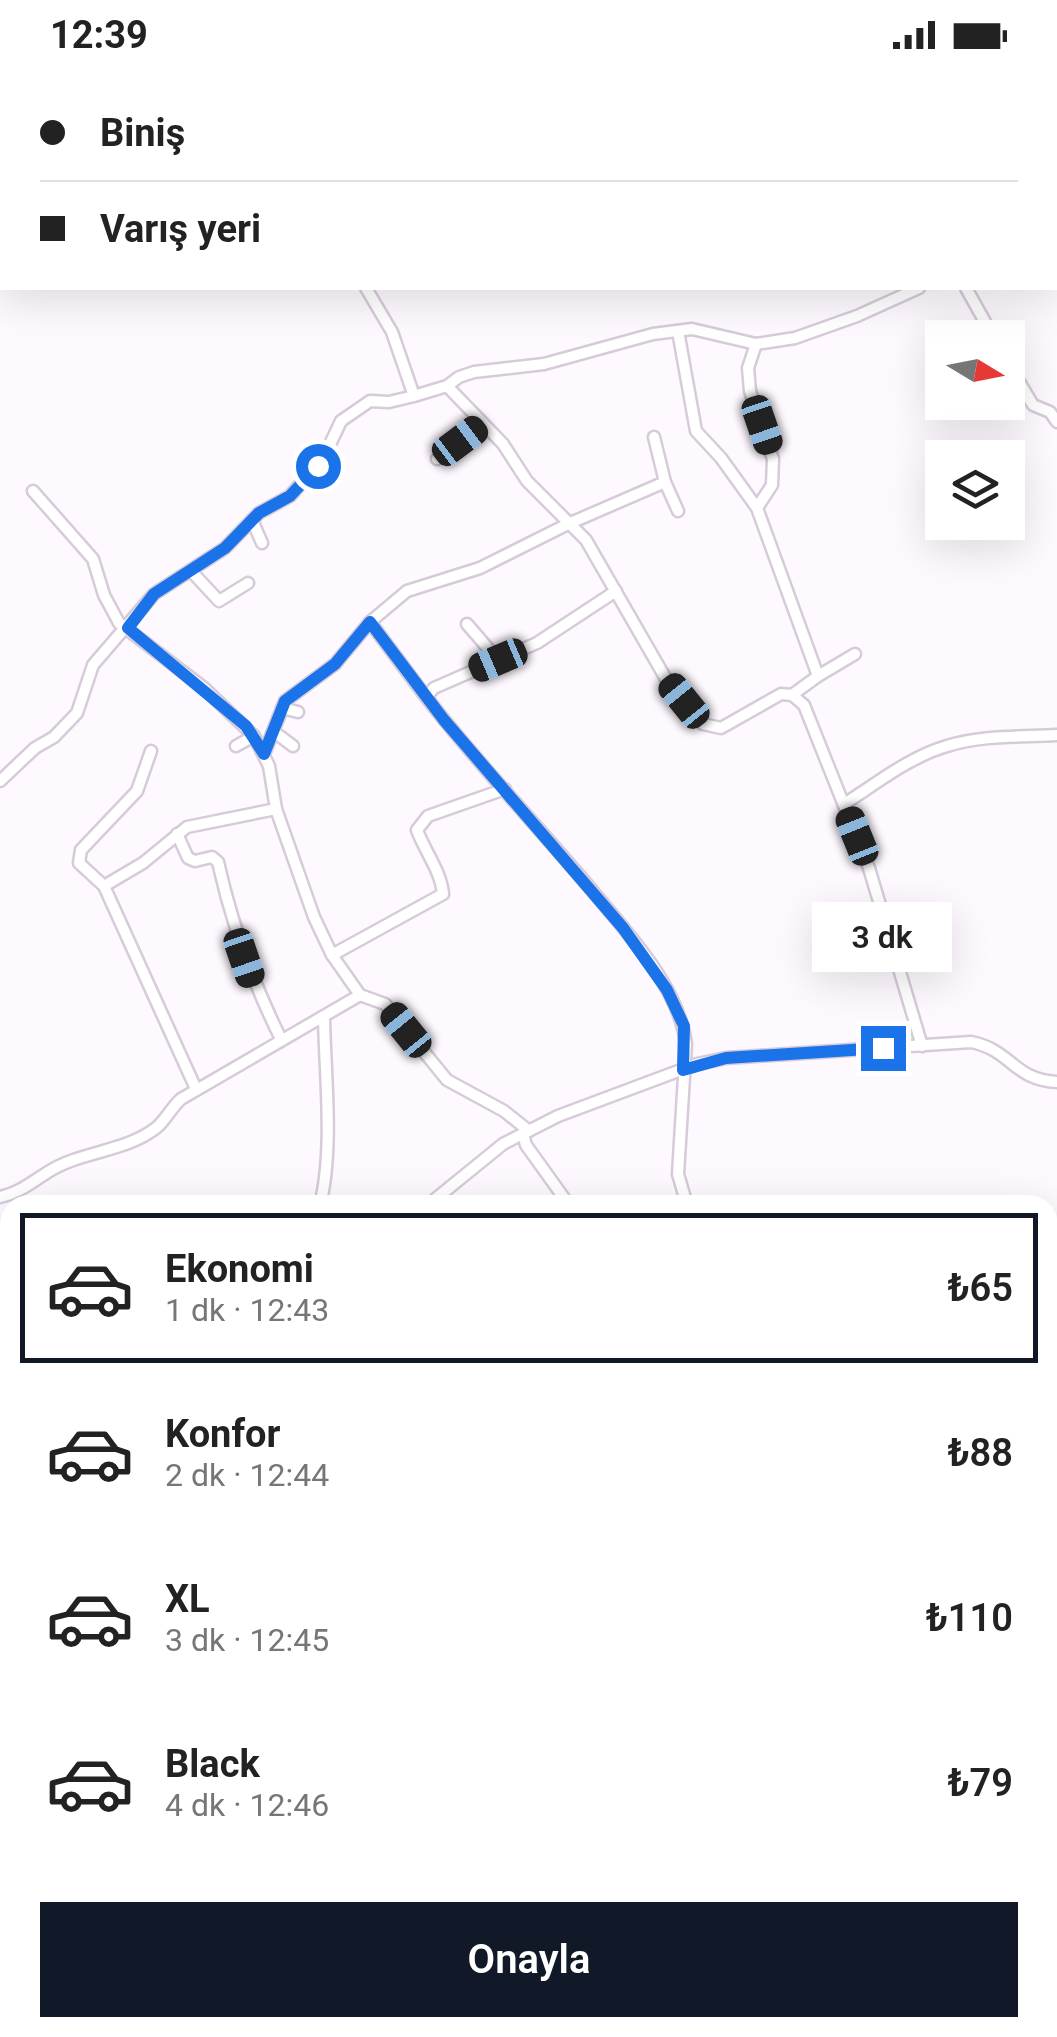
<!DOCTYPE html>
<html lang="tr">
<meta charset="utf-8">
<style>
body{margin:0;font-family:Roboto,sans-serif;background:#f2f2f2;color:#222;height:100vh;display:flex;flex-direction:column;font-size:38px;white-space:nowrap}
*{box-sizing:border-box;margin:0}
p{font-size:32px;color:#767676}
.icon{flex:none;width:55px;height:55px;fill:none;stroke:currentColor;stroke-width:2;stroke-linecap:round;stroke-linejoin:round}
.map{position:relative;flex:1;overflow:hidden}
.panel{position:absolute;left:0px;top:1125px;width:1058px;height:842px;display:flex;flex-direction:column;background:#fff;border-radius:30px 30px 0 0;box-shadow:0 10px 40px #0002}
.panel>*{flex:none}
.banner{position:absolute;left:0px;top:0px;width:1058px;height:220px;box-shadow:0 10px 40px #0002;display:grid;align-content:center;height:220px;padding:0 40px;background:#fff}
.needle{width:65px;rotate:100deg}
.buttons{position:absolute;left:925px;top:250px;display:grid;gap:20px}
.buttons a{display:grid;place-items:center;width:100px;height:100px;border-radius:0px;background:#fff;box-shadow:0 10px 40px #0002;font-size:50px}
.end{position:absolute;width:45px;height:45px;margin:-22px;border:12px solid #1a73e8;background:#fff;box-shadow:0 0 0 5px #fff}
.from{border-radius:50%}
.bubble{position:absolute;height:70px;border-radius:0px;background:#fff;box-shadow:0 10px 40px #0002;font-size:32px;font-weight:600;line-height:70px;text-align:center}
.car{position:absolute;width:30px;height:60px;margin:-30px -15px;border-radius:12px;box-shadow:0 0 8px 2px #0007;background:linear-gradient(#222 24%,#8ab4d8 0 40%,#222 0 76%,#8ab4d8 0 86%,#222 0)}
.banner b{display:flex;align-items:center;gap:35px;height:95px;font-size:38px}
.banner b+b{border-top:2px solid #e0e0e0}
.banner i{width:25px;height:25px;background:#222}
ul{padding:18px 0 0;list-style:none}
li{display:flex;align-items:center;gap:30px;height:150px;margin:0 20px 15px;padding:0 20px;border:5px solid transparent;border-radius:0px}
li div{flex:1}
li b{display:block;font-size:38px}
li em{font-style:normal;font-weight:600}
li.on{border-color:#111827}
li>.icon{width:90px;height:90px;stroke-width:1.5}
.button{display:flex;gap:20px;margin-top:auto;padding:20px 40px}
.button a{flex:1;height:115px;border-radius:0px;background:#111827;color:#fff;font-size:40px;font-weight:600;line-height:115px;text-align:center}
.status{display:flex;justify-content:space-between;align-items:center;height:70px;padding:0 50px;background:#fff;direction:ltr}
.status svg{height:28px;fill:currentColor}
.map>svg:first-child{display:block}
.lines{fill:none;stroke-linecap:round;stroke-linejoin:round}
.stream{stroke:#8ec6fd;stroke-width:2.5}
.minor-casing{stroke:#d7cbda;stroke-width:15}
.minor{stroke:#fff;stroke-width:10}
.route{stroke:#1a73e8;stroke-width:12}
</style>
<div class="status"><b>12:39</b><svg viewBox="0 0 49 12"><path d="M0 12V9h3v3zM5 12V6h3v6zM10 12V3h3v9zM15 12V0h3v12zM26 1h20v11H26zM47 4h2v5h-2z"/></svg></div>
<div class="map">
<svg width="1057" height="1967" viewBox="0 0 1057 1967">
<rect width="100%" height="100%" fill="#fef9ff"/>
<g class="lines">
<g class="stream">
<polyline points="210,0 213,2"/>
<polyline points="624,2 628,0"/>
</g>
<g class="minor-casing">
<g id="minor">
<polyline points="372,0 372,2"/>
<polyline points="1055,196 1057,197"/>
<polyline points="366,218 392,262 414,326"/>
<polyline points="966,218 994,268"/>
<polyline points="678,261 696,361 721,388 757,438 818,606 792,625"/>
<polyline points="756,274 748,298 750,321 773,389 772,415 757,438"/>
<polyline points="1008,293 1033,335 1050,342 1057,352"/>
<polyline points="447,316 503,374 527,411 586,470 666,609 703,654 721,658 781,624 792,625 804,635 869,798 922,976"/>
<polyline points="654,367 665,412 678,441"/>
<polyline points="437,389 483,354"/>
<polyline points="33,421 93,489 104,525 119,553 204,618 254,666 269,696 276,739 314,847 332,885 360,925 385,934 447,1010 504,1041 529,1061"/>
<polyline points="252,450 262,473"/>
<polyline points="192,502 219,531 248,513"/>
<path d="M616 521 537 573 434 618 426 627C478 694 537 755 591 819 627 863 679 916 686 974L678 1104 687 1135"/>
<polyline points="370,552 426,627"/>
<polyline points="467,554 498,590"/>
<polyline points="818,606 855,584"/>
<polyline points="282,638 298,642"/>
<polyline points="273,661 293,676"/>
<polyline points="236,676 254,666"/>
<polyline points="151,681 137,721 81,780 79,793 104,816 196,1019"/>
<polyline points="264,684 285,631 335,594 370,552 407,521 480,498 568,454 665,412"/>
<polyline points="0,711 35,678 54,667 77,643 93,595 154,524 225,478 259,443 290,426 324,387 341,351 370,331 389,332 414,326 447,316 459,307 474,302 544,294 653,264 692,259 756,274 795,268 857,246 919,218"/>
<path d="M844 734C876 714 909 687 947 676 981 665 1021 667 1057 665"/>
<path d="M177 764 188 788 195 791 212 787 218 792C232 855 252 911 281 969"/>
<polyline points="104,816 143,793 187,757 276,739"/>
<path d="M332 885 443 824C441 801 425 782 417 760L428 746 505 719"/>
<polyline points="523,1064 526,1075 569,1135"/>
<path d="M0 1127C19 1123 32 1112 48 1102 81 1081 125 1082 156 1058 165 1051 171 1038 181 1029L360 925"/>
<path d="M320 1135C334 1079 325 1006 324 948"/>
<path d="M428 1135 503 1074 558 1046 697 994 726 988 971 972C1012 980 1013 1010 1057 1012"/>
<polyline points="0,1302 10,1301"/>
<polyline points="1048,1366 1057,1362"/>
<polyline points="0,1478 10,1469"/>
<polyline points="1048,1901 1057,1915"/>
<polyline points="691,1958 701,1967"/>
<polyline points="778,1958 785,1967"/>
<polyline points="869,1967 889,1958"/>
<polyline points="948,1967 951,1958"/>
</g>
</g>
<use href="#minor" class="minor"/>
</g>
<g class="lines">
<polyline class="route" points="318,396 290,426 259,443 225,478 154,524 128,558 246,656 264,684 285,631 335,594 370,552 444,650 623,858 667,920 684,956 683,1000 726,988 883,978"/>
</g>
</svg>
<div class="buttons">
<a><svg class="needle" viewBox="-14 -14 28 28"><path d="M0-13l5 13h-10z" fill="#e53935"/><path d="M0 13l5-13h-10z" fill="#767676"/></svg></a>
<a><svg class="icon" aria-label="layers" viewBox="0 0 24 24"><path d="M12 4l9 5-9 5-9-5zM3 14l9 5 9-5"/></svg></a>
</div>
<i class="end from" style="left:318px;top:396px"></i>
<i class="end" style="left:883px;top:978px"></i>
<div class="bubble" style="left:812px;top:832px;width:140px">3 dk</div>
<i class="car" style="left:762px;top:355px;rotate:161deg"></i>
<i class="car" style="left:460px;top:371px;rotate:53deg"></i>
<i class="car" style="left:498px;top:590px;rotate:247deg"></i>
<i class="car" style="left:684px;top:631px;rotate:321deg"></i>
<i class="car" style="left:857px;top:766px;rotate:338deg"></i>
<i class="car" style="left:244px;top:888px;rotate:161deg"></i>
<i class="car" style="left:406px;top:960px;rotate:321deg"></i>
<div class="banner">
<b><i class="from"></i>Biniş</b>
<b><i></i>Varış yeri</b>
</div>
<section class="panel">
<ul>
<li class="on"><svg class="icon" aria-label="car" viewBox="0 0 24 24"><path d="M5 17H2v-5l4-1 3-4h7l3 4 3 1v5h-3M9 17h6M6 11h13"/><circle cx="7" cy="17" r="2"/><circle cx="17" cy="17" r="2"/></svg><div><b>Ekonomi</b><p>1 dk · 12:43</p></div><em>₺65</em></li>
<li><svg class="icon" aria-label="car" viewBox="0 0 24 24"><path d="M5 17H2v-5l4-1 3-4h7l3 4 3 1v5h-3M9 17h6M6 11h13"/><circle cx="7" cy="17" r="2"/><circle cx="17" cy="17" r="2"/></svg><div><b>Konfor</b><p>2 dk · 12:44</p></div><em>₺88</em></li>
<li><svg class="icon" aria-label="car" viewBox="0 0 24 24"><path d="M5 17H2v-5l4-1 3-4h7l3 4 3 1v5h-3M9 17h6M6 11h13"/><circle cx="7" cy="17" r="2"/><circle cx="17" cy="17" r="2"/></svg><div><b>XL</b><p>3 dk · 12:45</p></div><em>₺110</em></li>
<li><svg class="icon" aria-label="car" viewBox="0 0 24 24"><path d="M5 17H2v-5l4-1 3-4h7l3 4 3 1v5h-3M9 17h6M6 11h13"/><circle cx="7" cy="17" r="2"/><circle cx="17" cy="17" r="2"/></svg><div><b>Black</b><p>4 dk · 12:46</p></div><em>₺79</em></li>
</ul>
<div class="button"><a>Onayla</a></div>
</section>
</div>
